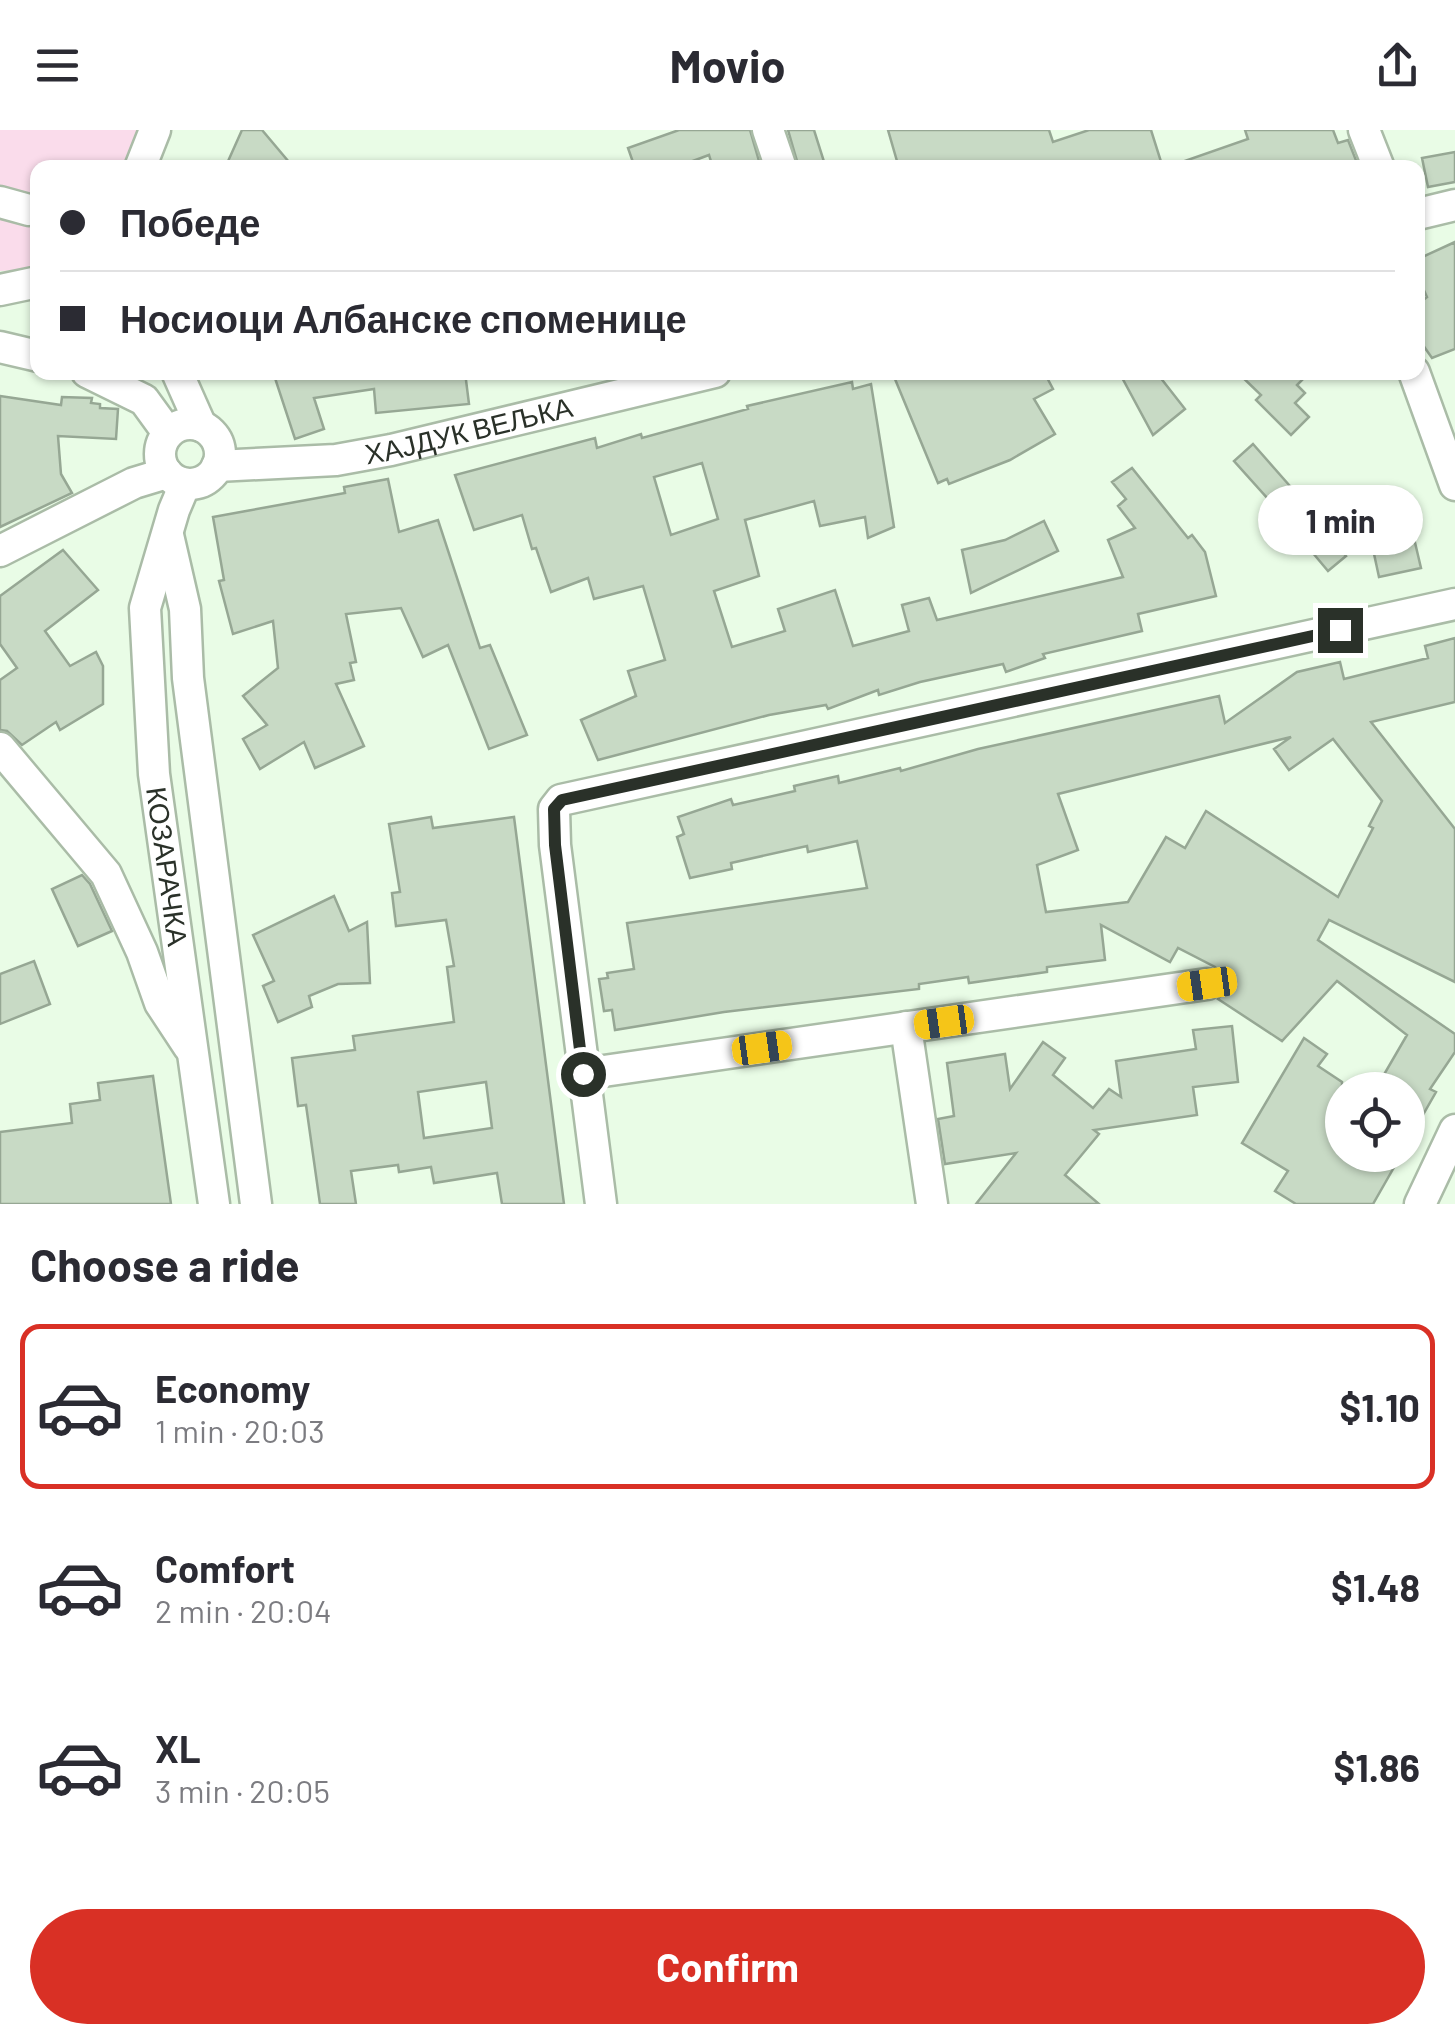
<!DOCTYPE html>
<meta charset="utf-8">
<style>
body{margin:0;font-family:Barlow,sans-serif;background:#f7f7f7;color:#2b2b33;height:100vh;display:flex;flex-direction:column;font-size:38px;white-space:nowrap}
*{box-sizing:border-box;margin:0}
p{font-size:32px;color:#7c7c81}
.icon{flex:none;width:55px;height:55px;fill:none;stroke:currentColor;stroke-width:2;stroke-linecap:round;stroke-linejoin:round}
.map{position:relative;height:1074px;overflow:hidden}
.details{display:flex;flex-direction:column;background:#fff;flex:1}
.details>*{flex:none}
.banner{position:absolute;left:30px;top:30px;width:1395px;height:220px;border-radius:20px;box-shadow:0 2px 8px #0004;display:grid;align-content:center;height:220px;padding:0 30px;background:#fff}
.controls{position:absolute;left:1325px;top:942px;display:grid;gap:20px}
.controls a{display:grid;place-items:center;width:100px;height:100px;border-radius:50%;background:#fff;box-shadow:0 2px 8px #0004;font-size:50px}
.end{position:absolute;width:45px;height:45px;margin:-22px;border:12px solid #2a3129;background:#fff;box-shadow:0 0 0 5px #fff}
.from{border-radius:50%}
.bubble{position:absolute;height:70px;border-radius:35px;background:#fff;box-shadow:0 2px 8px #0004;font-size:32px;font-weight:700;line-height:70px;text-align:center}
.car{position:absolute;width:30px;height:60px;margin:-30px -15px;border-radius:12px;box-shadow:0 0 8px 2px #0007;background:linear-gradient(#f5c518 24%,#345 0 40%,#f5c518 0 76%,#345 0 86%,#f5c518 0)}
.banner b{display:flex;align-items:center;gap:35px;height:95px;font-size:38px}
.banner b+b{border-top:2px solid #e1e1e2}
.banner i{width:25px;height:25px;background:#2b2b33}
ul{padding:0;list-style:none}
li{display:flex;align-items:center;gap:30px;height:165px;margin:0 20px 15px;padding:0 10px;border:5px solid transparent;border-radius:20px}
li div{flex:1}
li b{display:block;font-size:38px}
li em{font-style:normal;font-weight:700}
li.current{border-color:#d93025}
li>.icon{width:90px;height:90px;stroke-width:1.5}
h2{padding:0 30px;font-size:45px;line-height:120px}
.button{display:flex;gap:20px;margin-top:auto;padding:20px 30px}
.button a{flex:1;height:115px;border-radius:60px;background:#d93025;color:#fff;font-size:40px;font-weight:700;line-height:115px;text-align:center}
header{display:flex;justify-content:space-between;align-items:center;height:130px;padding:0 30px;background:#fff;font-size:45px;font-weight:700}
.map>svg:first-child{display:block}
.green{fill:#fadceb}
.building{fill:#c8dac5;stroke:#96a794;stroke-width:2.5;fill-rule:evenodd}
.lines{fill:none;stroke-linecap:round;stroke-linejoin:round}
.minor-casing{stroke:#aabca7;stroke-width:35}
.minor{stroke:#fff;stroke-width:30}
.route{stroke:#2a3129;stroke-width:12}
.labels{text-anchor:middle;stroke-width:10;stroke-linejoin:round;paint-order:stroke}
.street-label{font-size:28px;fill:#2a3129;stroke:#fff}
</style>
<header><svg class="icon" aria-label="menu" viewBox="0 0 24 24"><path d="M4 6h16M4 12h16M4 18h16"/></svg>Movio<svg class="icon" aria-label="share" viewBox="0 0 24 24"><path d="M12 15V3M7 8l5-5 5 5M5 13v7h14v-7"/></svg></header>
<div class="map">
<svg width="1455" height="1074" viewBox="0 0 1455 1074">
<rect width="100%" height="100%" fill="#e9fce6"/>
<polygon class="green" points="0,0 142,0 131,37 38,38 37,139 0,141"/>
<g class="building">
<polygon points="242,0 262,0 294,38 225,38"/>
<polygon points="679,0 750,0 761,38 713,38 709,25 674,38 635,38 628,18"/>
<polygon points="788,0 814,0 826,38 799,38"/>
<polygon points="888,0 1049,0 1053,12 1089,0 1151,0 1163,38 899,38"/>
<polygon points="1245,0 1333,0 1338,13 1348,10 1359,38 1177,38 1176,34 1248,9"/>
<polygon points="1455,22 1455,52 1428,57 1422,28"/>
<polygon points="1455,112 1455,219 1432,228 1418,208 1418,174 1427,167 1418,147 1418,129"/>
<polygon points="273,242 465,242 469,274 376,283 374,259 314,268 324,299 295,309"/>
<polygon points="902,242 1044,242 1053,259 1034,269 1055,304 1010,330 949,354 947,349 938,353 895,249 903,247"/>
<polygon points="1119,242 1156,242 1185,279 1153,305"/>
<polygon points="1237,242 1310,242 1297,255 1305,263 1295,273 1309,287 1291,305 1256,270 1261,265"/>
<path d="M852 252 853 259 871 254 894 397 868 408 865 387 820 396 814 371 745 390 759 446 714 461 732 517 785 501 778 479 835 460 853 516 909 501 902 475 929 468 937 490 1123 447 1108 410 1135 398 1118 376 1126 369 1112 352 1132 338 1188 408 1192 405 1205 422 1216 466 1138 484 1142 501 1043 524 1045 528 1006 542 1003 534 920 552 879 565 878 560 828 579 826 575 769 585 598 630 581 590 636 566 628 541 665 530 643 456 594 469 588 448 551 462 536 418 532 419 522 385 474 400 455 345 595 308 597 318 641 304 642 308 748 279 747 276ZM702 333 718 389 671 405 654 347Z"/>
<polygon points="0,266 61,275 62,267 92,268 91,273 100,274 100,278 118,279 116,309 58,306 61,344 72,363 0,397"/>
<polygon points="1253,314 1297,364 1278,380 1234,331"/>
<polygon points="388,349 399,402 438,390 480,518 490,515 527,605 489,619 448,515 423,527 401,478 346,484 356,532 350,533 354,550 336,554 364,616 315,638 304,612 260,639 243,609 267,595 243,566 278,538 273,491 233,504 219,451 224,450 213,387 345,363 344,357"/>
<polygon points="1303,376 1346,426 1328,441 1286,391"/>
<polygon points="1409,387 1421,438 1379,447 1368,396"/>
<polygon points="1044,391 1058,421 971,463 962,420 1005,410"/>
<polygon points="63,420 98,460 45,501 70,536 96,522 103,536 103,574 60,600 56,592 22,615 7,601 0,600 0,550 17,538 0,514 0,466"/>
<path d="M1455 508V572L1371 592 1455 699V852L1329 790 1318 810 1455 904V922L1430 959 1436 962 1408 1011V960H1375L1407 905 1337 851 1282 911 1218 869 1224 862 1226 852 1215 837 1178 818 1170 832 1101 795 1105 830 1047 837V842L969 853 968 847 919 854V859L724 882 615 900 612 880 604 881 599 849 608 848 607 843 634 839 627 793 867 758 857 711 808 722 807 716 731 733 732 739 690 748 677 707 684 704 678 687 731 669 733 675 795 661 794 656 838 646 839 653 900 638 901 641 978 619 1219 566 1225 593 1297 542 1340 532 1344 549 1428 528 1425 516ZM1291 607 1274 619 1289 640 1333 609 1382 671 1369 696 1373 698 1338 767 1206 681 1185 718 1166 707 1128 772 1046 782 1037 735 1078 720 1058 664Z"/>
<path d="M431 687 433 698 514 687 564 1074H502L497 1043 434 1053 431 1037 399 1042 398 1035 351 1041 356 1074H320L306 975 298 976 292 928 355 920 353 906 454 892 447 837 454 836 446 790 396 796 392 763 400 762 389 694ZM486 952 492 998 424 1008 418 962Z"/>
<polygon points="82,745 90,754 112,801 78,816 52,759"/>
<polygon points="334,766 349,801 367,792 370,853 338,854 309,866 312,877 278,892 263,856 274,851 253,805"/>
<polygon points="34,831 50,874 0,894 0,844"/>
<polygon points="1232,896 1238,952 1193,957 1197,985 1094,1000 1099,1004 1065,1045 1099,1074 976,1074 1016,1023 945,1034 938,989 954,986 947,933 1005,924 1010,959 1043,912 1065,928 1053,945 1093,978 1109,959 1121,967 1116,931 1196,919 1193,900"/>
<polygon points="1304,908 1327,924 1318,936 1342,952 1342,1025 1401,1025 1373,1074 1296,1074 1275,1061 1288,1041 1242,1013"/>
<polygon points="153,946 171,1074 0,1074 0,1002 72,993 70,974 100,970 98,953"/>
</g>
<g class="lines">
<g class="minor-casing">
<g id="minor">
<polyline points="768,0 781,38"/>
<polyline points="1364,0 1379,38"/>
<polyline points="140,38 155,0"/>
<polyline points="0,72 29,80"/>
<polyline points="1418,84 1455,75"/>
<polyline points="0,160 38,152"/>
<polyline points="0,217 38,226"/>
<polyline points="87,242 144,270 168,303"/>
<polyline points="177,242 201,296"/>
<polyline points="1414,242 1455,355"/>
<circle cx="190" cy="324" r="30"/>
<path id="s1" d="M217 336 336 330 391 320 715 242"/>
<path id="s2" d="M185 354 174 380 145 478 154 644 214 1074"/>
<polyline points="168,405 185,479 188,548 256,1074"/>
<polyline points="0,421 134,353 167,343"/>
<polyline points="0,618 106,744 142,822 160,873 189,917"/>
<polyline points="906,897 932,1074"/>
<polyline points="583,944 1207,854"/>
<polyline points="601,1074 555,715 554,679 561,670 1455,474"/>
<polyline points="1420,1074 1455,1000"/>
</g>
</g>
<use href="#minor" class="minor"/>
</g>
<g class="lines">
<polyline class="route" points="583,944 555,715 554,679 562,670 1340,500"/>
</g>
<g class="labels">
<g class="street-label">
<text dy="10" stroke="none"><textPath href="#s1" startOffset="255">ХАЈДУК ВЕЉКА</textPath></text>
<text dy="10" stroke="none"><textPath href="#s2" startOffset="390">КОЗАРАЧКА</textPath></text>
</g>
</g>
</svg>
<div class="controls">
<a><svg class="icon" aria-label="locate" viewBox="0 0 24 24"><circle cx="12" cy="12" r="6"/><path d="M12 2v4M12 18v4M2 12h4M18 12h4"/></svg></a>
</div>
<i class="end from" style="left:583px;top:944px"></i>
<i class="end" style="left:1340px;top:500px"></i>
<div class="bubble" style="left:1258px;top:355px;width:165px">1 min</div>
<i class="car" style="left:1207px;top:854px;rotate:262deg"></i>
<i class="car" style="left:944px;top:892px;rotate:262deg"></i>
<i class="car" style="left:762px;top:918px;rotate:82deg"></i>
<div class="banner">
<b><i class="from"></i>Победе</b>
<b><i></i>Носиоци Албанске споменице</b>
</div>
</div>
<section class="details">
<h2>Choose a ride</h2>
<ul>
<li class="current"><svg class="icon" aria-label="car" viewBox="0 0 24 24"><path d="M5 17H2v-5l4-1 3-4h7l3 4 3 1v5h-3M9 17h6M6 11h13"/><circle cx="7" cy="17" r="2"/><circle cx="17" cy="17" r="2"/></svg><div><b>Economy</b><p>1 min · 20:03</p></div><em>$1.10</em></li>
<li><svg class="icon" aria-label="car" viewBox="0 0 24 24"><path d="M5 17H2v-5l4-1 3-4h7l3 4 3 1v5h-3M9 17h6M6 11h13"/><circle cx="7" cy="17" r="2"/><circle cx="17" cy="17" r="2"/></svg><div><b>Comfort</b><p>2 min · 20:04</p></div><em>$1.48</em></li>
<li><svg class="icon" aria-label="car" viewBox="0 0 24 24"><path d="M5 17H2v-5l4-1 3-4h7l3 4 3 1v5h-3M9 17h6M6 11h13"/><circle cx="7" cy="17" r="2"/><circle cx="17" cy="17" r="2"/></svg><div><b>XL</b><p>3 min · 20:05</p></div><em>$1.86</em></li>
</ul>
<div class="button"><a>Confirm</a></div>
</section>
